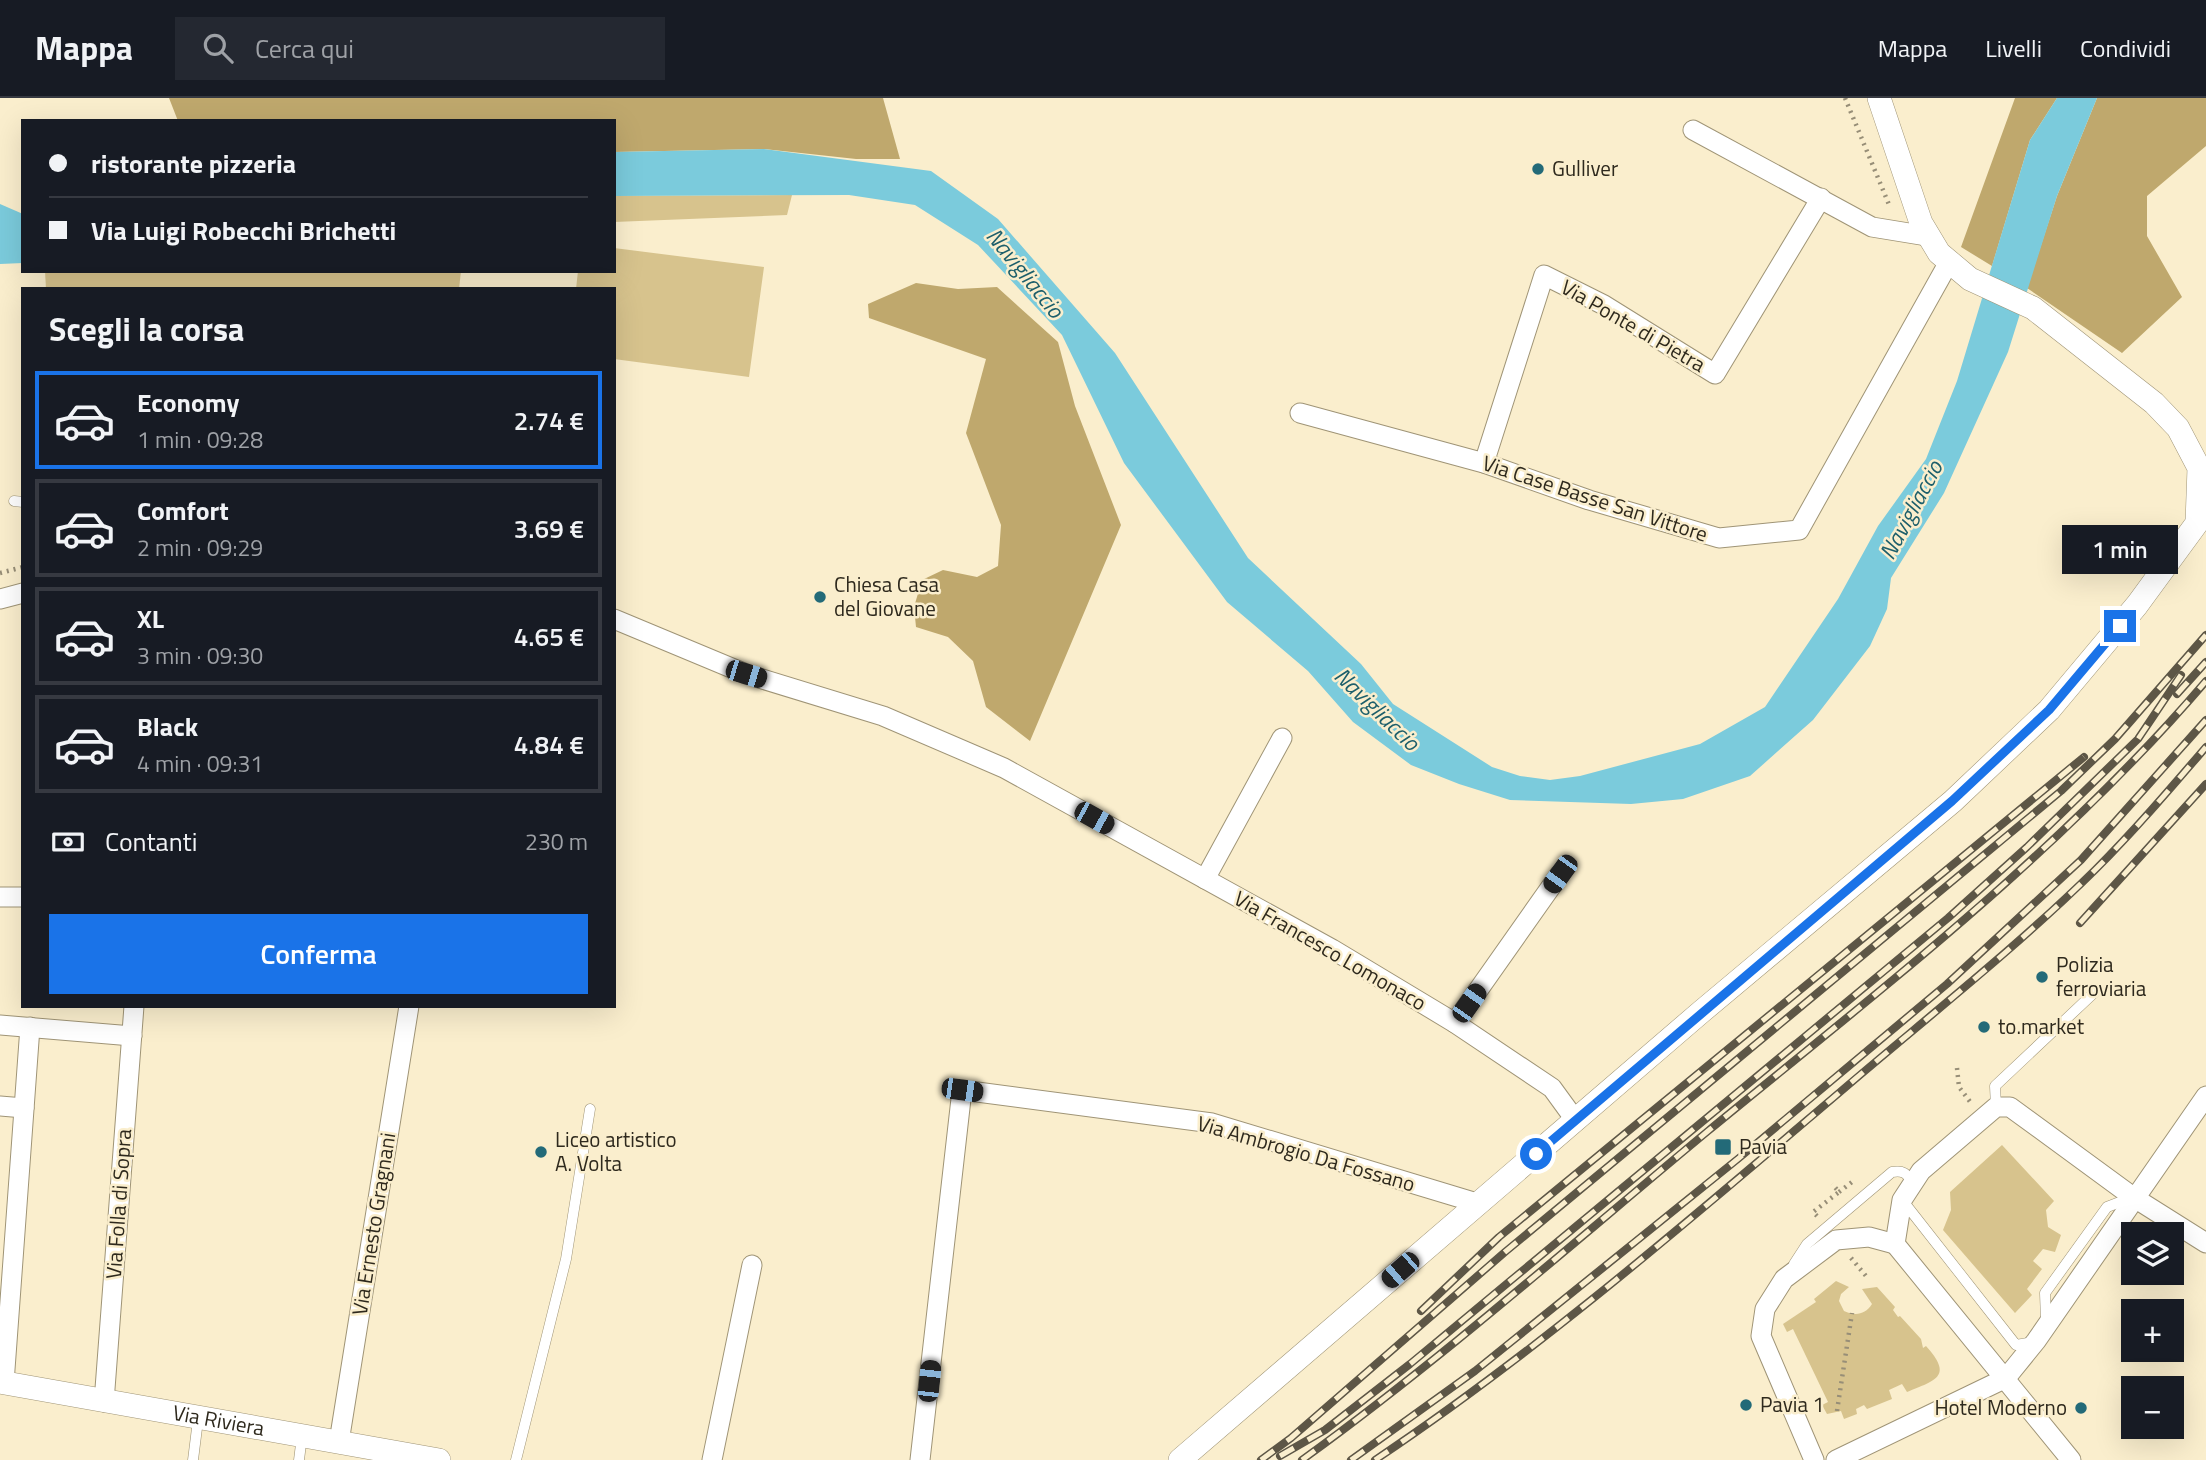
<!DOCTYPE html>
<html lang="it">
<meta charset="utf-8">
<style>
body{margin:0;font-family:"Titillium Web",sans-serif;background:#242831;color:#f1f3f6;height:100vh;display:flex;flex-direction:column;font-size:26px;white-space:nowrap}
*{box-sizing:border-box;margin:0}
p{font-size:23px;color:#9ea1a6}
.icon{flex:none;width:38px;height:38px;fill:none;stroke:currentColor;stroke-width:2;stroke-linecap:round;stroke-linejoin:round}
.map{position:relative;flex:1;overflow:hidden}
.details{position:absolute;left:21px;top:189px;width:595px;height:721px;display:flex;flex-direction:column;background:#171b24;border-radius:0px;box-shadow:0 7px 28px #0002}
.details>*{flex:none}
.banner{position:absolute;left:21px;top:21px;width:595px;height:154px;border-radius:0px;box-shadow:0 7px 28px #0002;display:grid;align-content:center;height:154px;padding:0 28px;background:#171b24}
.controls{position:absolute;left:2121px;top:1124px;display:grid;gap:14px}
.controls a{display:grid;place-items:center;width:63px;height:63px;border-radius:0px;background:#171b24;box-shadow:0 7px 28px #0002;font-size:35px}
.end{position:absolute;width:32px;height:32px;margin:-16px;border:9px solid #1a73e8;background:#fff;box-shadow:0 0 0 4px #fff}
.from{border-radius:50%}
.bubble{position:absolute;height:49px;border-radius:0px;background:#171b24;box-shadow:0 7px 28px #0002;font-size:23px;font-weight:600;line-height:49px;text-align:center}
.car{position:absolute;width:21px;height:42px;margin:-21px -10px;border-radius:9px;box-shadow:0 0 5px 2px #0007;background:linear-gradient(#222 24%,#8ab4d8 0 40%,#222 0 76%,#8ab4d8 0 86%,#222 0)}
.banner b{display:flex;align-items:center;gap:24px;height:66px;font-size:26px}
.banner b+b{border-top:2px solid #363941}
.banner i{width:18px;height:18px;background:#f1f3f6}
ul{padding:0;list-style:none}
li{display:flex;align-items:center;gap:21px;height:98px;margin:0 14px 10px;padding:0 14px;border:4px solid #363941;border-radius:0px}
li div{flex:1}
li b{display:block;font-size:26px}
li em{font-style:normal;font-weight:600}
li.on{border-color:#1a73e8}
li>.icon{width:63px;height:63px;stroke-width:1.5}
h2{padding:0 28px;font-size:32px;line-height:84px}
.pay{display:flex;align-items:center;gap:18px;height:77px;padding:0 28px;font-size:26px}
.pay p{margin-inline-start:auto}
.action{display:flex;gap:14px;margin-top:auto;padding:14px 28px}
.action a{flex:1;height:80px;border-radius:0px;background:#1a73e8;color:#fff;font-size:28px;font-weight:600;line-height:80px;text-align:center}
header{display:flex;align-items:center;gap:42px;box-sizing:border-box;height:98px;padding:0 35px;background:#171b24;border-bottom:2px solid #363941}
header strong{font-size:33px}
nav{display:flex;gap:38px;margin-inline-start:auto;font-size:24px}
.search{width:490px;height:63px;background:#242831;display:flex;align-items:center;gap:18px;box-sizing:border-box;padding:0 24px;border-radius:0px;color:#9ea1a6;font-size:26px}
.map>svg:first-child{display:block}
.green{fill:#d7c38d}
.forest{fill:#bfa86d}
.water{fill:#7bcbdc}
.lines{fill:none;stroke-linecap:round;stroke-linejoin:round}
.service-casing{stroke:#9f9476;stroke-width:11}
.minor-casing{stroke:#9f9476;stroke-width:21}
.tertiary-casing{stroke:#9f9476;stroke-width:24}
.path{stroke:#978e77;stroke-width:4.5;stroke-dasharray:2 5;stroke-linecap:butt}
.service{stroke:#fff;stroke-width:10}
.minor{stroke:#fff;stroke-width:19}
.tertiary{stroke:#fff;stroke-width:23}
.rail-casing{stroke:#5d5646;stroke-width:8}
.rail{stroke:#faeecd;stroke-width:5;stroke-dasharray:16;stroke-linecap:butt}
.route{stroke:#1a73e8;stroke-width:9}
.poi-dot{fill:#236a78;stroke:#faeecd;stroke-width:2.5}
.labels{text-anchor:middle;stroke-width:5;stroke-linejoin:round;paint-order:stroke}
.poi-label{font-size:21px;fill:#2e291d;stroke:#faeecd;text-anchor:start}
.street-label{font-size:21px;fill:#2e291d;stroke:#faeecd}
.water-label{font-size:23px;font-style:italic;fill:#1d5f6b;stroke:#faeecd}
</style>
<header>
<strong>Mappa</strong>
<div class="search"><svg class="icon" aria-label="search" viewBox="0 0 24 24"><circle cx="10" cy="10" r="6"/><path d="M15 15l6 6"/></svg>Cerca qui</div>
<nav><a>Mappa</a><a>Livelli</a><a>Condividi</a></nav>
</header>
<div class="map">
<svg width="2206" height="1362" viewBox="0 0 2206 1362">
<rect width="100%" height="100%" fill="#faeecd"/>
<g class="green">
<polygon points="792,97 787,117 614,124 614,98"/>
<polygon points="614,150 764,169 749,279 614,261 614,191 576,191 578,173 614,173"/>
<polygon points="45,173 461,173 459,191 46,191"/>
<polygon points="2002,1047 2054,1103 2046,1112 2048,1129 2061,1137 2055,1154 2043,1151 2033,1163 2042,1171 2027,1191 2032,1197 2015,1215 1943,1132 1951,1112 1950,1094"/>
<path d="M1836 1183 1849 1189 1841 1196 1839 1203 1844 1213C1855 1218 1865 1217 1872 1206L1862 1191 1877 1189 1895 1209 1893 1212 1898 1219 1900 1218 1921 1241 1923 1250 1926 1248C1953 1278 1937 1282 1907 1294L1902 1286 1889 1292 1892 1301 1867 1311 1864 1307 1856 1311 1857 1316 1844 1321 1841 1313 1827 1316 1822 1307 1828 1304 1793 1231 1787 1234 1783 1226 1816 1204 1814 1201Z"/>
</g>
<g class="forest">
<polygon points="169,0 883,0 900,61 856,61 764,51 614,54 614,23 178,23"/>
<polygon points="2015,0 2057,0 2030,42 1992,168 1961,149"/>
<polygon points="2097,0 2206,0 2206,48 2147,98 2147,138 2182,199 2122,255 2027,190 2057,98"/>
<polygon points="916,185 958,191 997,189 1058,244 1075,308 1121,427 1030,643 986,609 973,563 948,539 916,529 914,509 922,482 943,472 977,479 998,468 1001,427 966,335 986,261 869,220 868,206"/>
</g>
<g class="water">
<polygon points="2057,0 2097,0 2057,98 2008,254 1944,395 1891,480 1887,511 1870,548 1813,622 1750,678 1683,701 1631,706 1510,702 1459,686 1411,667 1353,624 1308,573 1227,504 1124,365 1062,237 978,147 915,107 849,97 614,98 614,54 764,51 931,73 998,121 1115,255 1248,460 1361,566 1393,606 1492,669 1520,678 1550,682 1580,678 1700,646 1765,609 1838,501 1878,428 1926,361 1957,283 2030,42"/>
<polygon points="0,106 23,116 23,165 0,166"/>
</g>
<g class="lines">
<g class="service-casing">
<g id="service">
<polyline points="14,403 23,404"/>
<polyline points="1996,1009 1995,988 2098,891"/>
<polyline points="1903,1103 2016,1247 2034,1244"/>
<path d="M1794 1166 1807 1146 1892 1074C1903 1072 1907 1075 1912 1085"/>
<polyline points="2046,1222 2045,1195 2107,1109 2133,1099"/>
<polyline points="193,1362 198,1322"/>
<polyline points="299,1362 302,1338"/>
<polyline points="516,1362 566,1161 590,1011"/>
</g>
</g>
<g class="minor-casing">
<g id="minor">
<polyline points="1693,32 1872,129 1927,138"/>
<polyline points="1300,315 1484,365 1589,402 1719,440 1799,432 1949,164"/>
<polyline points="1484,365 1544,177 1604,207 1715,276 1821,100"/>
<polyline points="0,501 23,495"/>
<polyline points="614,521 746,576 883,618 1004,670 1332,851 1455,925 1552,990 1576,1023"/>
<polyline points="1205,781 1282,640"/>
<polyline points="0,799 23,799"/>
<polyline points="1455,925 1560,776"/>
<polyline points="0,927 132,938"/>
<polyline points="0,1008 24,1010"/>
<polyline points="1895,1146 1902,1102 1921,1073 1996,1009 2010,1009 2133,1099 2206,1145"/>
<polyline points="1895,1146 2071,1362"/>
<polyline points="4,1285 30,929"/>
<polyline points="104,1304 134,908"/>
<polyline points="339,1344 409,908"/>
<polyline points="712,1362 752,1167"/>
<polyline points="920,1362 962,992 1212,1025 1477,1105"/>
<polyline points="1814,1362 1761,1238 1765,1211 1784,1181 1836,1142 1869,1139 1895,1146"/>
<polyline points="1836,1362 2006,1280 2036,1243 2206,998"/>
</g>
</g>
<g class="tertiary-casing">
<g id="tertiary">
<path id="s1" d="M0 1284 439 1362"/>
<polyline points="1180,1362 1701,914 1953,703 2049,612 2137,507 2197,425 2199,370 2178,330 2154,305 2033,210 1970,181 1939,155 1921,125 1879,0"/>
</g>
</g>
<g class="path">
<polyline points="1845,0 1890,109"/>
<polyline points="0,475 23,469"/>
<polyline points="1957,970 1959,989 1971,1005"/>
<polyline points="1839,1094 1852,1084"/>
<polyline points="1817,1118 1813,1114 1839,1094 1832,1086"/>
<polyline points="1851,1160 1866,1178"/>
<polyline points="1837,1313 1852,1215"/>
</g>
<use href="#service" class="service"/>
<use href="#minor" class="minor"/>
<use href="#tertiary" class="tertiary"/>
<g class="rail-casing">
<g id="rail">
<polyline points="2177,596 2206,564"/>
<polyline points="2080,825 2206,686"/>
<polyline points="1421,1213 1499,1139 2084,659"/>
<polyline points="1280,1358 1325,1332 1410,1266 1948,820 2027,749 2138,641 2181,577"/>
<polyline points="1261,1362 1291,1340 1505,1154 2061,693 2115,641 2206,537"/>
<path d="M1302 1362C1443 1260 1574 1144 1708 1033 1881 891 2060 754 2206 583"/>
<polyline points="1351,1362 1475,1273 1739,1060 1947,886 2081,762 2206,622"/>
<path d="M1375 1362C1534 1256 1687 1124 1833 1000 1920 925 2013 853 2095 772 2134 733 2170 691 2206 649"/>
</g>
</g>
<use href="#rail" class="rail"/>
</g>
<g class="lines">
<polyline class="route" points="1536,1056 1952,703 2049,612 2120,528"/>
</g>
<g class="poi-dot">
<circle cx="1538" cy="71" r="7"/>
<circle cx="820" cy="499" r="7"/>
<circle cx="2042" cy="879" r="7"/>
<circle cx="1984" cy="929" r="7"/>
<rect x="1714" y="1040" width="18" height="18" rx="3.5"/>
<circle cx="541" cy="1054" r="7"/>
<circle cx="1746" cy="1307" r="7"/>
<circle cx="2081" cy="1310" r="7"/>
</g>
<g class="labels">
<g class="poi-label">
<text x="1552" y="78">Gulliver</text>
<text x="834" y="494">Chiesa Casa<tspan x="834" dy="24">del Giovane</tspan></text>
<text x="2056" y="874">Polizia<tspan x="2056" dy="24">ferroviaria</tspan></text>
<text x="1998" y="936">to.market</text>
<text x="555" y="1049">Liceo artistico<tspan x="555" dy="24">A. Volta</tspan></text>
<text x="1739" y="1056">Pavia</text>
<text x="1760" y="1314">Pavia 1</text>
<text x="2067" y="1317" text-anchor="end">Hotel Moderno</text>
</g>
<g class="street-label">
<text transform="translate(1633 228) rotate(30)" y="7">Via Ponte di Pietra</text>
<text transform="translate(1595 401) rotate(18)" y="7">Via Case Basse San Vittore</text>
<text transform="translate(1330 853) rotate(30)" y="7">Via Francesco Lomonaco</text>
<text transform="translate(1306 1056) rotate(16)" y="7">Via Ambrogio Da Fossano</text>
<text transform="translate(119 1106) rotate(-86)" y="7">Via Folla di Sopra</text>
<text transform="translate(374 1126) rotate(-81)" y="7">Via Ernesto Gragnani</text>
<text dy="7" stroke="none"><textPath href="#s1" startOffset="222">Via Riviera</textPath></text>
</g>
<g class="water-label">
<text transform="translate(1025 175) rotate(51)" y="8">Navigliaccio</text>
<text transform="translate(1911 412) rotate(-62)" y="8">Navigliaccio</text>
<text transform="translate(1377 611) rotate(44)" y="8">Navigliaccio</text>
</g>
</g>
</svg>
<div class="controls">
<a><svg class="icon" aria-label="layers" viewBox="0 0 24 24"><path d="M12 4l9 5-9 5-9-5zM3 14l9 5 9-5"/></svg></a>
<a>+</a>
<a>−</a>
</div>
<i class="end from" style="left:1536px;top:1056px"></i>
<i class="end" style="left:2120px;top:528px"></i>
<div class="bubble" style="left:2062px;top:427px;width:116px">1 min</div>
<i class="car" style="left:746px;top:576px;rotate:107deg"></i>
<i class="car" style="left:1094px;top:720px;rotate:119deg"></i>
<i class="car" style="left:1560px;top:776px;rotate:216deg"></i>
<i class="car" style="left:1469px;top:905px;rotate:35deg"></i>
<i class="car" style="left:962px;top:992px;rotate:98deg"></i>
<i class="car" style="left:1400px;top:1172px;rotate:229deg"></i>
<i class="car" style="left:929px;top:1283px;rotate:6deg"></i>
<div class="banner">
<b><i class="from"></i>ristorante pizzeria</b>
<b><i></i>Via Luigi Robecchi Brichetti</b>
</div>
<section class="details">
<h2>Scegli la corsa</h2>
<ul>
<li class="on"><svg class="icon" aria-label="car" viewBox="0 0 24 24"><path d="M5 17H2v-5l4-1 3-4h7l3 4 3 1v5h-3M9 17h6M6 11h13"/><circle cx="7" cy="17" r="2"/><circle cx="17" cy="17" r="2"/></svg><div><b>Economy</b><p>1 min · 09:28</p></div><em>2.74 €</em></li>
<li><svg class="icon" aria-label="car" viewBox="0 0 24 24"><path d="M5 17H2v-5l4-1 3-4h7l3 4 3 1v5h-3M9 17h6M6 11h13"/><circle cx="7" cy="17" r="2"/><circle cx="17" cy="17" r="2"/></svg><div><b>Comfort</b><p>2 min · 09:29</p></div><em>3.69 €</em></li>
<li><svg class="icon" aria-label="car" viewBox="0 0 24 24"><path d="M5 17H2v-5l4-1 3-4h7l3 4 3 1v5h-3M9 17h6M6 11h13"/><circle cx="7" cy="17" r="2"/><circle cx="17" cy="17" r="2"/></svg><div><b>XL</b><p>3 min · 09:30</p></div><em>4.65 €</em></li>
<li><svg class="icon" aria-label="car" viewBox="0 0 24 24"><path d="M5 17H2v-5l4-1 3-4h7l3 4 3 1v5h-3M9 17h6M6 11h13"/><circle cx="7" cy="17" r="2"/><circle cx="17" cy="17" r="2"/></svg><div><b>Black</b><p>4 min · 09:31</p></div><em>4.84 €</em></li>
</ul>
<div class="pay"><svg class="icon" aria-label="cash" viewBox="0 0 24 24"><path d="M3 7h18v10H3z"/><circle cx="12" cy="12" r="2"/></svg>Contanti<p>230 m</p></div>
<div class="action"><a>Conferma</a></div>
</section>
</div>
